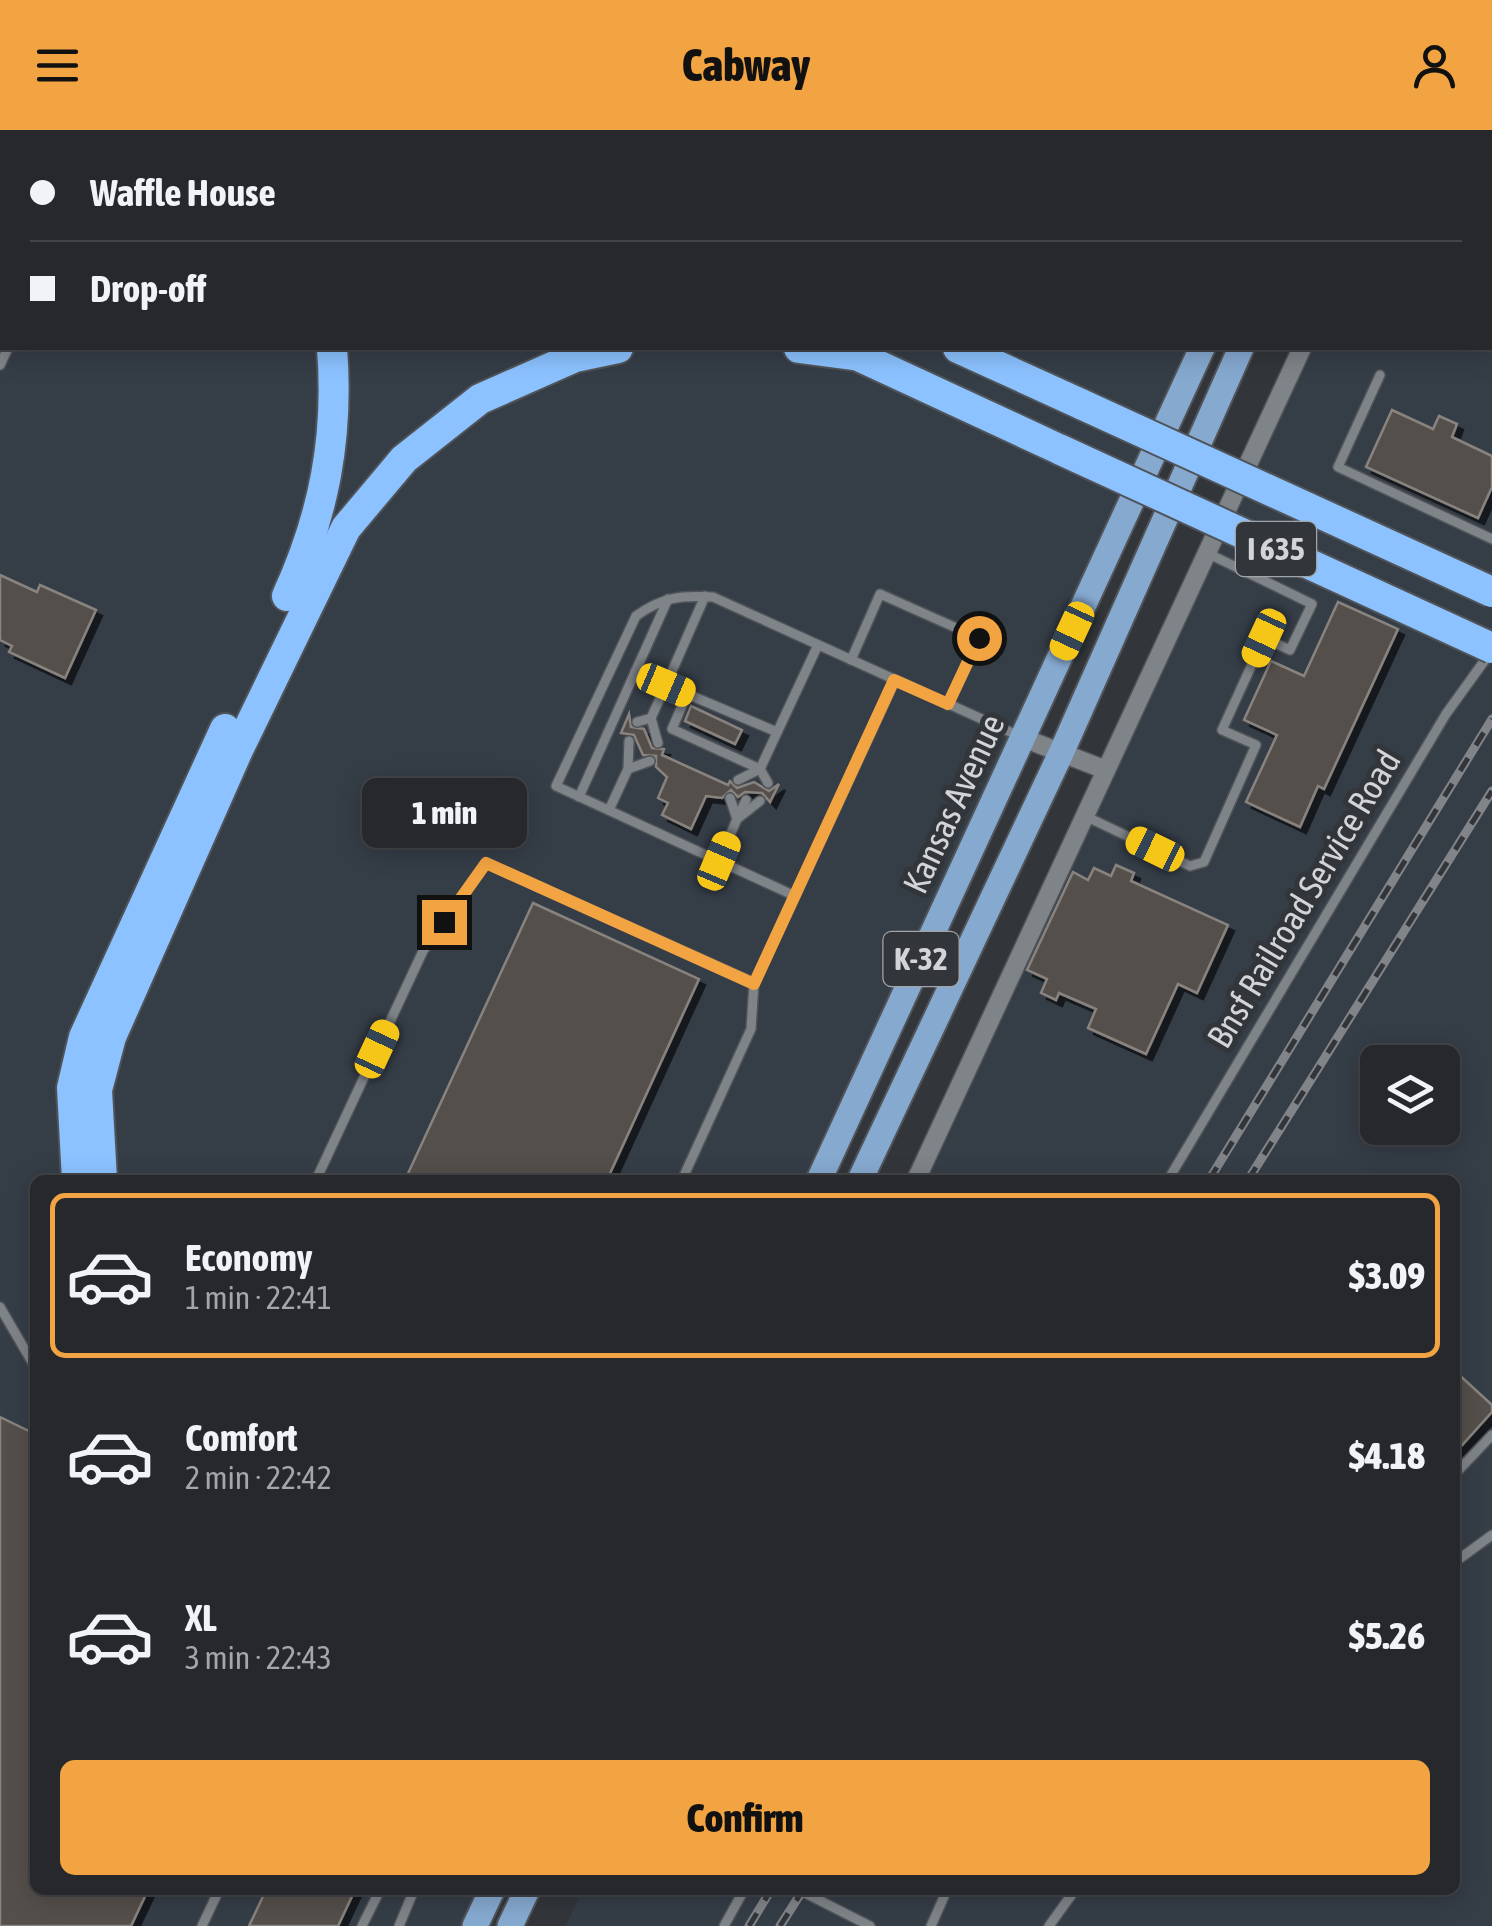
<!DOCTYPE html>
<meta charset="utf-8">
<style>
body{margin:0;font-family:"Asap Condensed",sans-serif;background:#2e3034;color:#f1f3f6;height:100vh;display:flex;flex-direction:column;font-size:38px;white-space:nowrap}
*{box-sizing:border-box;margin:0}
p{font-size:32px;color:#a4a6a9}
.icon{flex:none;width:55px;height:55px;fill:none;stroke:currentColor;stroke-width:2;stroke-linecap:round;stroke-linejoin:round}
.map{position:relative;flex:1;overflow:hidden}
.side{position:absolute;left:30px;top:1045px;width:1430px;height:720px;display:flex;flex-direction:column;background:#26282c;border-radius:15px;box-shadow:0 5px 25px #0003,0 0 0 2px #424448}
.side>*{flex:none}
.hud{position:absolute;left:0px;top:0px;width:1492px;height:220px;box-shadow:0 5px 25px #0003,0 0 0 2px #424448;display:grid;align-content:center;height:220px;padding:0 30px;background:#26282c}
.buttons{position:absolute;left:1360px;top:915px;display:grid;gap:20px}
.buttons a{display:grid;place-items:center;width:100px;height:100px;border-radius:15px;background:#26282c;box-shadow:0 5px 25px #0003,0 0 0 2px #424448;font-size:50px}
.end{position:absolute;width:45px;height:45px;margin:-22px;border:12px solid #f3a442;background:#111;box-shadow:0 0 0 5px #111}
.from{border-radius:50%}
.bubble{position:absolute;height:70px;border-radius:15px;background:#26282c;box-shadow:0 5px 25px #0003,0 0 0 2px #424448;font-size:32px;font-weight:800;line-height:70px;text-align:center}
.car{position:absolute;width:30px;height:60px;margin:-30px -15px;border-radius:12px;box-shadow:0 0 8px 2px #0007;background:linear-gradient(#f5c518 24%,#345 0 40%,#f5c518 0 76%,#345 0 86%,#f5c518 0)}
.hud b{display:flex;align-items:center;gap:35px;height:95px;font-size:38px}
.hud b+b{border-top:2px solid #424448}
.hud i{width:25px;height:25px;background:#f1f3f6}
ul{padding:18px 0 0;list-style:none}
li{display:flex;align-items:center;gap:30px;height:165px;margin:0 20px 15px;padding:0 10px;border:5px solid transparent;border-radius:15px}
li div{flex:1}
li b{display:block;font-size:38px}
li em{font-style:normal;font-weight:800}
li.selected{border-color:#f3a442}
li>.icon{width:90px;height:90px;stroke-width:1.5}
.button{display:flex;gap:20px;margin-top:auto;padding:20px 30px}
.button a{flex:1;height:115px;border-radius:15px;background:#f3a442;color:#111;font-size:40px;font-weight:800;line-height:115px;text-align:center}
header{display:flex;justify-content:space-between;align-items:center;height:130px;padding:0 30px;background:#f3a442;color:#111;font-size:45px;font-weight:800}
.map>svg:first-child{display:block}
.built{fill:#353d47;fill-rule:evenodd}
.building{fill:#55504c;stroke:#88837e;stroke-width:2.5;filter:url(#shadow)}
.lines{fill:none;stroke-linecap:round;stroke-linejoin:round}
.lane-casing{stroke:#505458;stroke-width:12}
.street-casing{stroke:#505458;stroke-width:21}
.primary-casing{stroke:#505458;stroke-width:29}
.highway-casing{stroke:#505458;stroke-width:34}
.lane{stroke:#7f8489;stroke-width:9}
.street{stroke:#7f8489;stroke-width:18}
.primary{stroke:#86a9d0;stroke-width:25}
.highway{stroke:#8bc2ff;stroke-width:30}
.rail-casing{stroke:#818488;stroke-width:9}
.rail{stroke:#32363a;stroke-width:5;stroke-dasharray:15;stroke-linecap:butt}
.highway-bridge-casing{stroke:#505458;stroke-width:34;stroke-linecap:butt}
.highway-bridge{stroke:#8bc2ff;stroke-width:30}
.route{stroke:#f3a442;stroke-width:12}
.labels{text-anchor:middle;stroke-width:10;stroke-linejoin:round;paint-order:stroke}
.shield{fill:#32363a;stroke:#a2a5a8;stroke-width:2.5}
.shield-label{font-size:32px;font-weight:bold;fill:#d2d4d7}
.street-label{font-size:35px;fill:#d2d4d7;stroke:#32363a}
</style>
<header><svg class="icon" aria-label="menu" viewBox="0 0 24 24"><path d="M4 6h16M4 12h16M4 18h16"/></svg>Cabway<svg class="icon" aria-label="person" viewBox="0 0 24 24"><circle cx="12" cy="8" r="4"/><path d="M4 21q1-7 8-7t8 7"/></svg></header>
<div class="map">
<svg width="1492" height="1796" viewBox="0 0 1492 1796">
<defs>
<filter id="shadow"><feDropShadow dx="6" dy="6" stdDeviation="0" flood-color="#0009"/></filter>
</defs>
<rect width="100%" height="100%" fill="#32363a"/>
<g class="built">
<polygon points="0,0 1301,0 2,2 2,218 1201,218 815,1050 35,1050 35,1760 487,1760 470,1796 0,1796"/>
<path d="M1418 0H1492V1796H566L582 1760H1455V1050H928L1310 218H1490V2ZM1378 932H1442V998H1378Z"/>
</g>
<g class="building">
<polygon points="1392,280 1433,299 1439,286 1457,294 1452,307 1492,326 1492,357 1478,388 1366,337"/>
<polygon points="0,445 37,462 40,455 96,480 65,548 9,522 12,516 0,510"/>
<polygon points="1338,472 1398,499 1324,659 1318,656 1300,697 1246,672 1277,605 1244,590 1271,531 1304,546"/>
<polygon points="691,576 742,600 735,614 685,591"/>
<polygon points="629,584 631,597 644,599 652,618 664,619 662,625 728,655 730,651 737,658 754,652 769,661 779,654 770,672 762,663 745,662 738,667 731,660 722,668 706,666 691,699 662,685 668,673 658,668 667,647 656,637 656,626 643,625 634,605 621,603"/>
<polygon points="1116,735 1134,743 1131,751 1228,795 1197,863 1178,854 1146,924 1088,898 1096,879 1059,863 1056,870 1041,863 1047,849 1027,840 1073,742 1088,750 1094,738 1111,746"/>
<polygon points="533,773 699,849 607,1050 405,1050"/>
<polygon points="1455,1241 1492,1275 1492,1282 1455,1323"/>
<polygon points="0,1287 35,1304 35,1760 148,1760 131,1796 0,1796"/>
<polygon points="266,1760 355,1760 338,1796 249,1796"/>
</g>
<g class="lines">
<g class="lane-casing">
<g id="lane">
<polyline points="880,0 886,2"/>
<polyline points="962,2 963,0"/>
<polyline points="1071,2 1072,0"/>
<polyline points="1134,2 1135,0"/>
<polyline points="1178,2 1179,0"/>
<polyline points="1203,2 1204,0"/>
<polyline points="1490,41 1492,38"/>
<polyline points="0,124 2,126"/>
<polyline points="1490,153 1492,154"/>
<polyline points="0,235 8,218"/>
<polyline points="1380,245 1338,337 1492,409"/>
<polyline points="705,466 666,555 777,602"/>
<polyline points="851,530 880,464 979,508 948,575"/>
<polyline points="635,542 666,555 651,588 637,592"/>
<path d="M895 550 795 766 556 656 636 486C662 467 682 465 713 467L1019 606"/>
<polyline points="687,564 672,599 760,639 768,653"/>
<polyline points="651,588 658,613"/>
<polyline points="628,639 650,631"/>
<polyline points="738,650 760,639 818,515"/>
<polyline points="579,667 668,469"/>
<polyline points="609,680 628,639 629,611"/>
<polyline points="738,686 746,670"/>
<polyline points="1085,686 1190,736 1204,732 1256,615 1222,600 1264,508 1290,520 1312,474 1207,423"/>
<polyline points="737,689 760,671"/>
<polyline points="719,731 737,689 730,668"/>
<polyline points="316,1050 423,821 486,733 754,853"/>
<polyline points="682,1050 751,899 754,853 795,766"/>
<polyline points="1168,1050 1446,584 1490,523"/>
<polyline points="0,1177 35,1237"/>
<polyline points="1455,1344 1492,1305"/>
<polyline points="1455,1432 1492,1405"/>
<polyline points="805,1763 870,1796"/>
<polyline points="202,1796 219,1760"/>
<polyline points="362,1796 380,1760"/>
<polyline points="399,1796 414,1760"/>
<polyline points="724,1796 744,1760"/>
<polyline points="931,1796 947,1760"/>
<polyline points="1049,1796 1075,1760"/>
</g>
</g>
<g class="street-casing">
<g id="street">
<polyline points="1023,608 1106,640"/>
<polyline points="916,1050 1302,218"/>
</g>
</g>
<g class="primary-casing">
<g id="primary">
<polyline points="1300,2 1301,0"/>
<polyline points="1338,2 1340,0"/>
<polyline points="819,1050 1202,218"/>
<polyline points="860,1050 1062,621 1241,218"/>
<polyline points="475,1796 492,1760"/>
<polyline points="510,1796 527,1760"/>
</g>
</g>
<g class="highway-casing">
<g id="highway">
<polyline points="234,0 237,2"/>
<polyline points="363,0 368,2"/>
<polyline points="486,0 492,2"/>
<polyline points="694,0 696,2"/>
<polyline points="799,218 860,226"/>
<polyline points="841,218 1061,320"/>
<polyline points="958,218 1083,275"/>
<path d="M287 466C324 385 339 307 332 218"/>
<polyline points="77,1050 72,958 84,907 225,599"/>
<polyline points="102,1050 97,960 111,907 238,620 346,398 404,329 480,269 575,227 618,218"/>
</g>
</g>
<use href="#lane" class="lane"/>
<use href="#street" class="street"/>
<use href="#primary" class="primary"/>
<use href="#highway" class="highway"/>
<g class="rail-casing">
<g id="rail">
<polyline points="1209,1050 1492,589"/>
<polyline points="1248,1050 1492,661"/>
<polyline points="749,1796 771,1760"/>
<polyline points="780,1796 803,1760"/>
</g>
</g>
<use href="#rail" class="rail"/>
<g class="highway-bridge-casing">
<g id="highway-bridge">
<polyline points="1083,275 1492,462"/>
<polyline points="1061,320 1492,518"/>
</g>
</g>
<use href="#highway-bridge" class="highway-bridge"/>
</g>
<g class="lines">
<polyline class="route" points="444,792 486,733 754,854 894,550 948,574 979,508"/>
</g>
<g class="labels">
<g class="shield">
<rect x="1236" y="392" width="80" height="54" rx="8"/>
<rect x="883.5" y="802" width="75" height="54" rx="8"/>
</g>
<g class="shield-label">
<text x="1276" y="430">I 635</text>
<text x="921" y="840">K-32</text>
</g>
<g class="street-label">
<text transform="translate(954 674) rotate(-65)" y="12">Kansas Avenue</text>
<text transform="translate(1304 769) rotate(-59)" y="12">Bnsf Railroad Service Road</text>
</g>
</g>
</svg>
<div class="buttons">
<a><svg class="icon" aria-label="layers" viewBox="0 0 24 24"><path d="M12 4l9 5-9 5-9-5zM3 14l9 5 9-5"/></svg></a>
</div>
<i class="end from" style="left:979px;top:508px"></i>
<i class="end" style="left:444px;top:792px"></i>
<div class="bubble" style="left:362px;top:648px;width:165px">1 min</div>
<i class="car" style="left:1072px;top:501px;rotate:205deg"></i>
<i class="car" style="left:1264px;top:508px;rotate:205deg"></i>
<i class="car" style="left:666px;top:555px;rotate:113deg"></i>
<i class="car" style="left:1155px;top:719px;rotate:296deg"></i>
<i class="car" style="left:719px;top:731px;rotate:23deg"></i>
<i class="car" style="left:377px;top:919px;rotate:25deg"></i>
<div class="hud">
<b><i class="from"></i>Waffle House</b>
<b><i></i>Drop-off</b>
</div>
<section class="side">
<ul>
<li class="selected"><svg class="icon" aria-label="car" viewBox="0 0 24 24"><path d="M5 17H2v-5l4-1 3-4h7l3 4 3 1v5h-3M9 17h6M6 11h13"/><circle cx="7" cy="17" r="2"/><circle cx="17" cy="17" r="2"/></svg><div><b>Economy</b><p>1 min · 22:41</p></div><em>$3.09</em></li>
<li><svg class="icon" aria-label="car" viewBox="0 0 24 24"><path d="M5 17H2v-5l4-1 3-4h7l3 4 3 1v5h-3M9 17h6M6 11h13"/><circle cx="7" cy="17" r="2"/><circle cx="17" cy="17" r="2"/></svg><div><b>Comfort</b><p>2 min · 22:42</p></div><em>$4.18</em></li>
<li><svg class="icon" aria-label="car" viewBox="0 0 24 24"><path d="M5 17H2v-5l4-1 3-4h7l3 4 3 1v5h-3M9 17h6M6 11h13"/><circle cx="7" cy="17" r="2"/><circle cx="17" cy="17" r="2"/></svg><div><b>XL</b><p>3 min · 22:43</p></div><em>$5.26</em></li>
</ul>
<div class="button"><a>Confirm</a></div>
</section>
</div>
